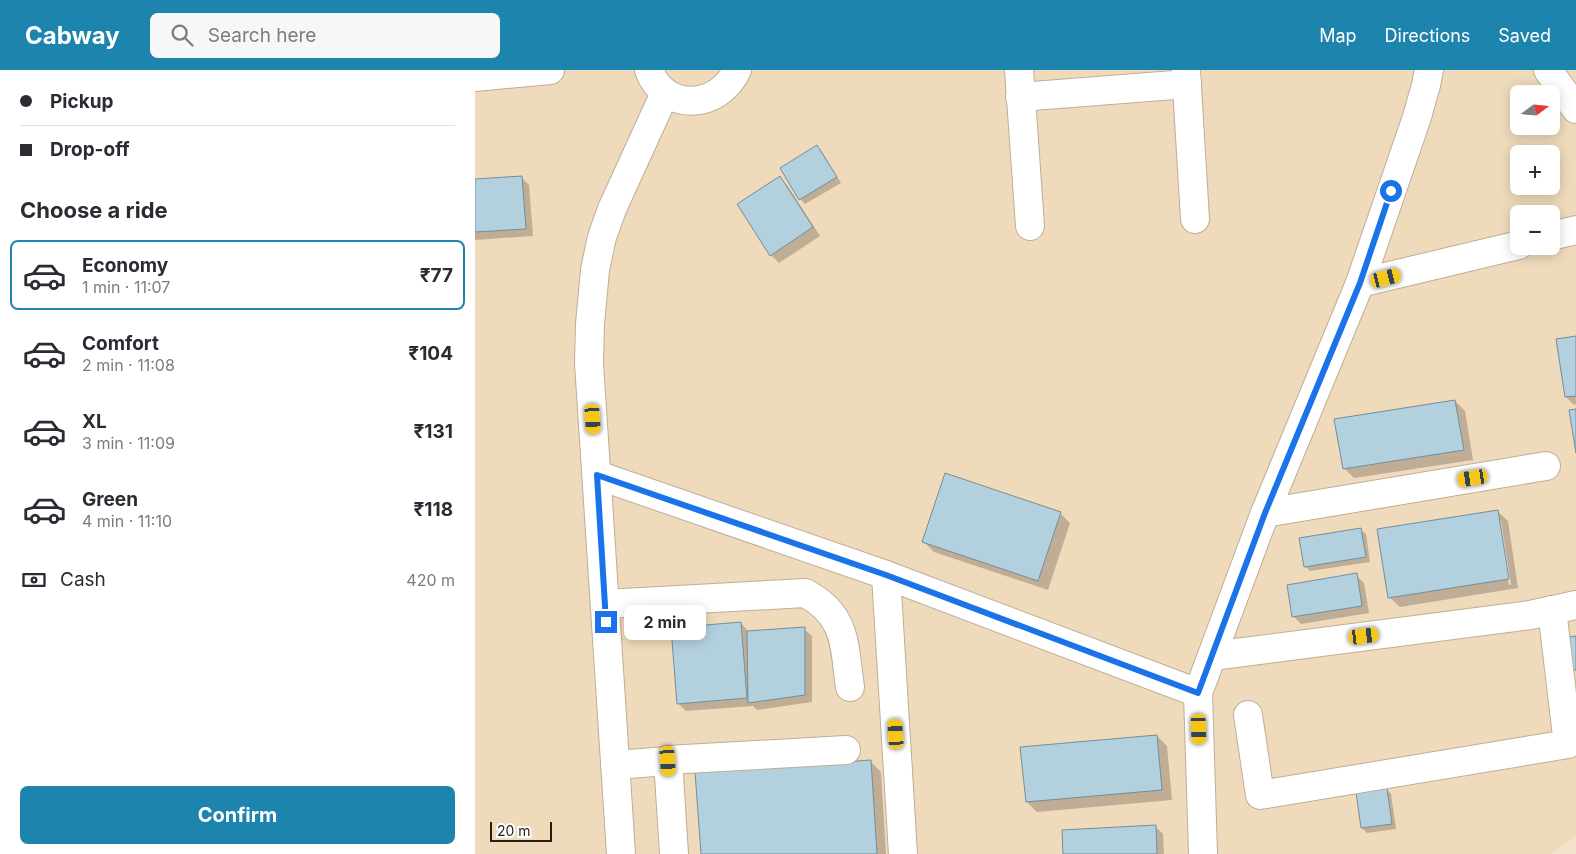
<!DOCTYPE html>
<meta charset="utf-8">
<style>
body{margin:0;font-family:Inter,sans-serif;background:#f7f7f7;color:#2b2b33;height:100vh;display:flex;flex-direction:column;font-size:19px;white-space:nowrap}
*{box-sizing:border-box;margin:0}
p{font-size:16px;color:#7c7c81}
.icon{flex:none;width:28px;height:28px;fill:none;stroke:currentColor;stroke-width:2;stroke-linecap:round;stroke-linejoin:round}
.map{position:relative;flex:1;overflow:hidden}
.side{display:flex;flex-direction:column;background:#fff;width:475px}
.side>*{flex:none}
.banner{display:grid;align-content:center;height:110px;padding:0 20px;background:#fff}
.needle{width:32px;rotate:74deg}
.controls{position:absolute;left:1035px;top:15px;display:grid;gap:10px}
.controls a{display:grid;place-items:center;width:50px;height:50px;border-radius:8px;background:#fff;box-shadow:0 2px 12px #0003;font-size:25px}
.scale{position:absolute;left:15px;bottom:12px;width:62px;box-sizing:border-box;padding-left:5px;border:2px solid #241e15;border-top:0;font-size:14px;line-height:18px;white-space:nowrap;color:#241e15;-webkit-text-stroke:4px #fff;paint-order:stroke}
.end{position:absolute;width:22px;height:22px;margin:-11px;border:6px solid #1a73e8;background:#fff;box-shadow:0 0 0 2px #fff}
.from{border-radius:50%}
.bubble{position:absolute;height:35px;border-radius:8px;background:#fff;box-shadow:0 2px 12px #0003;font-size:16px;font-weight:700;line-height:35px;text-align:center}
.car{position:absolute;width:15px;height:30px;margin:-15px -8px;border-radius:6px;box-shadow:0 0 4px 1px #0007;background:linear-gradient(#f5c518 24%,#345 0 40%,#f5c518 0 76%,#345 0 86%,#f5c518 0)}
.banner b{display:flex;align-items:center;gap:18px;height:48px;font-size:19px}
.banner b+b{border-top:1px solid #e1e1e2}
.banner i{width:12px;height:12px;background:#2b2b33}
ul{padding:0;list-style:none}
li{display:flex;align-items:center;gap:15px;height:70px;margin:0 10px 8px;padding:0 10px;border:2px solid transparent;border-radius:8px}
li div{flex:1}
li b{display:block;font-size:19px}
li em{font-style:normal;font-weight:700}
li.active{border-color:#1c84ad}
li>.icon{width:45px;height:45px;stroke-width:1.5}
h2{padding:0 20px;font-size:22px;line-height:60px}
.pay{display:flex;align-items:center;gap:12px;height:55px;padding:0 20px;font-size:19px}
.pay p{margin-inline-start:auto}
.action{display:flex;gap:10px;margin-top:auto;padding:10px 20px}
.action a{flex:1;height:58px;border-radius:8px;background:#1c84ad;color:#fff;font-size:20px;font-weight:700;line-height:58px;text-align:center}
header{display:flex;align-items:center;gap:30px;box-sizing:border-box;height:70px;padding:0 25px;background:#1c84ad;color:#fff}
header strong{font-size:24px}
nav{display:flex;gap:28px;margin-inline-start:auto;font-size:18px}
.search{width:350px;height:45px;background:#f7f7f7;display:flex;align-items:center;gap:12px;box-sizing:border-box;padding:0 18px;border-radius:8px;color:#7c7c81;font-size:19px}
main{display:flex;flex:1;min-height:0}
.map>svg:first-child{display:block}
.built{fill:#efdabb;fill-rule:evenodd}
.shadow{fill:#0003;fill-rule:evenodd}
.building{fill:#b3d0df;stroke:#738e9c}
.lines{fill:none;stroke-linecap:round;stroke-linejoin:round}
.minor-casing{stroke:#beae97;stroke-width:30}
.minor{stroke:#fff;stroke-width:28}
.route{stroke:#1a73e8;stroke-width:6}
</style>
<header>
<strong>Cabway</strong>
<div class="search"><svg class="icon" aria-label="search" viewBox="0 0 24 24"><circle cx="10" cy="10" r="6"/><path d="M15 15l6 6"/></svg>Search here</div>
<nav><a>Map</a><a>Directions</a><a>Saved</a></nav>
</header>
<main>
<section class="side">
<div class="banner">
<b><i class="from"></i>Pickup</b>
<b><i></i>Drop-off</b>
</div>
<h2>Choose a ride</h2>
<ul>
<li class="active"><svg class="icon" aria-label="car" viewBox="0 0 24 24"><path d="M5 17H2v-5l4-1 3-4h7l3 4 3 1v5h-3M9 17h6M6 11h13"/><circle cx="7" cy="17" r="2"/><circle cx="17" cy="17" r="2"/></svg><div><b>Economy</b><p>1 min · 11:07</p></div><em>₹77</em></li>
<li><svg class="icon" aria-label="car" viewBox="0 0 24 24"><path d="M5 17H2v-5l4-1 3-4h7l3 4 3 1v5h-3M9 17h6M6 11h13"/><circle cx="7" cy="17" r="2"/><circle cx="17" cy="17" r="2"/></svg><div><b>Comfort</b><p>2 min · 11:08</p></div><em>₹104</em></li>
<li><svg class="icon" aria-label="car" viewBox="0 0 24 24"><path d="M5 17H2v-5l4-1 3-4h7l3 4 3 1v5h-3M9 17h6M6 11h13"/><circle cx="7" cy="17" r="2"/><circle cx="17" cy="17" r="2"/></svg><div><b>XL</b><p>3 min · 11:09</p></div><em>₹131</em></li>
<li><svg class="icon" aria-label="car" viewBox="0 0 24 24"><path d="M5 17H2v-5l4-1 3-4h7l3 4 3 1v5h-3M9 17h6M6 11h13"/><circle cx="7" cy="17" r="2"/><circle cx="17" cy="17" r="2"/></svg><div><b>Green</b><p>4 min · 11:10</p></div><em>₹118</em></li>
</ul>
<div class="pay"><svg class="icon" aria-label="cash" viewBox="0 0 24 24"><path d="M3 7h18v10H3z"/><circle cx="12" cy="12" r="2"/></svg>Cash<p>420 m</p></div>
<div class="action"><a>Confirm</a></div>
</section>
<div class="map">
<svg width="1101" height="784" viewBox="0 0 1101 784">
<rect width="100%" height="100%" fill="#f5e4cc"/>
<path class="built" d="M0 0H1101V766L1076 784H0ZM1044 24H1076V56H1044ZM1044 84H1076V116H1044ZM1044 144H1076V176H1044Z"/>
<g class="shadow">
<polygon points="342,77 347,82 366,113 330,134 325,129"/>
<polygon points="46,107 54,115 58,166 0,170 0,111"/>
<polygon points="304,107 312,115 345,166 304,193 296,185"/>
<polygon points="1101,267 1101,334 1099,335 1091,327"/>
<polygon points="980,331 990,341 998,390 879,408 869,398"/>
<path d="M1022 441 1033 451 1043 518 925 537 914 527ZM1023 451H1026L1036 515H1034Z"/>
<polygon points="585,443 595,453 573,520 459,482 449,472"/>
<polygon points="885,459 891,464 895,492 835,501 830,496"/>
<polygon points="881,505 889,513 894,543 826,554 818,546"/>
<polygon points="266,553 273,561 329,559 337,566 337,632 282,640 278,636 211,641 203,633"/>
<polygon points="682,666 692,676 697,730 562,742 552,732"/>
<polygon points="396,692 406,702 411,784 227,784"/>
<polygon points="911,719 916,724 921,759 892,763 887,758"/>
<polygon points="680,756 688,764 689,784 589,784"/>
</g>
<g class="building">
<polygon points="342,75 362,107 324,130 305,98"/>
<polygon points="47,106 51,159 0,162 0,109"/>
<polygon points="305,106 338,157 295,186 262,134"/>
<polygon points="1101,266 1101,326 1090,327 1081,269"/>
<polygon points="980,330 989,380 868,399 859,349"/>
<polygon points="1101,339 1101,383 1094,340"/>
<polygon points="470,403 586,442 563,511 447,472"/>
<polygon points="1023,440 1034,509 913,528 902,459"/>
<polygon points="886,458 891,487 829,497 824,468"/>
<polygon points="882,503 887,536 817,547 812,515"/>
<polygon points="266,552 272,628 202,634 196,558"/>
<polygon points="330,557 330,625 273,633 272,561"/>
<polygon points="1101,566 1101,600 1097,601 1091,567"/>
<polygon points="682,665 687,720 551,732 545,677"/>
<polygon points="396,690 402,784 226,784 220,702"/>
<polygon points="912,718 917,754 886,758 881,722"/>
<polygon points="681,755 682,784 588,784 587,760"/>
</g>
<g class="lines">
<g class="minor-casing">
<g id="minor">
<path d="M174 0C190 43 244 39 262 0"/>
<polyline points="544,0 555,156"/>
<polyline points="711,0 720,149"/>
<polyline points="1073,0 1101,39"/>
<polyline points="0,7 75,0"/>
<polyline points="545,27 712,14"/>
<polyline points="1076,166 1101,160"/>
<polyline points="885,213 1044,175"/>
<polyline points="122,405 411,505 723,623"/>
<polyline points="790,443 1071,396"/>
<polyline points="411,505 428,784"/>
<path d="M130 534 330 523C372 545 369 575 375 617"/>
<polyline points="737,586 1055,545 1101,535"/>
<polyline points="773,645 785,725 1093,674 1077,540"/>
<polyline points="140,695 193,691"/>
<polyline points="146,784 114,293 115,254 120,200 127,167 137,139 190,23"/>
<polyline points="199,784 193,690 371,680"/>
<polyline points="728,784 723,623 790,443 885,213 942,47 951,15 954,0"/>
</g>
</g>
<use href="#minor" class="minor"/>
</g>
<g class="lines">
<polyline class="route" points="131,552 122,405 411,505 723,623 790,443 885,213 916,121"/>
</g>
</svg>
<div class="controls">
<a><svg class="needle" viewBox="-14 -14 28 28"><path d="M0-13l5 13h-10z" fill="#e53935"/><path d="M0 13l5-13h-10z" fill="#7c7c81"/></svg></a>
<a>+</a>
<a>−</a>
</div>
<div class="scale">20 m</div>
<i class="end from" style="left:916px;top:121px"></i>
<i class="end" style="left:131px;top:552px"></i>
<div class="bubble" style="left:149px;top:535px;width:82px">2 min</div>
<i class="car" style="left:911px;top:208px;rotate:76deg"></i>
<i class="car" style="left:118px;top:349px;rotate:176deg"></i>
<i class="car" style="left:998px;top:408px;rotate:261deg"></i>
<i class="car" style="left:889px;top:566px;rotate:83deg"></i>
<i class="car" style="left:724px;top:659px;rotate:178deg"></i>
<i class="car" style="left:421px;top:664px;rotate:356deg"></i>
<i class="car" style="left:193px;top:691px;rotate:176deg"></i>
</div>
</main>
